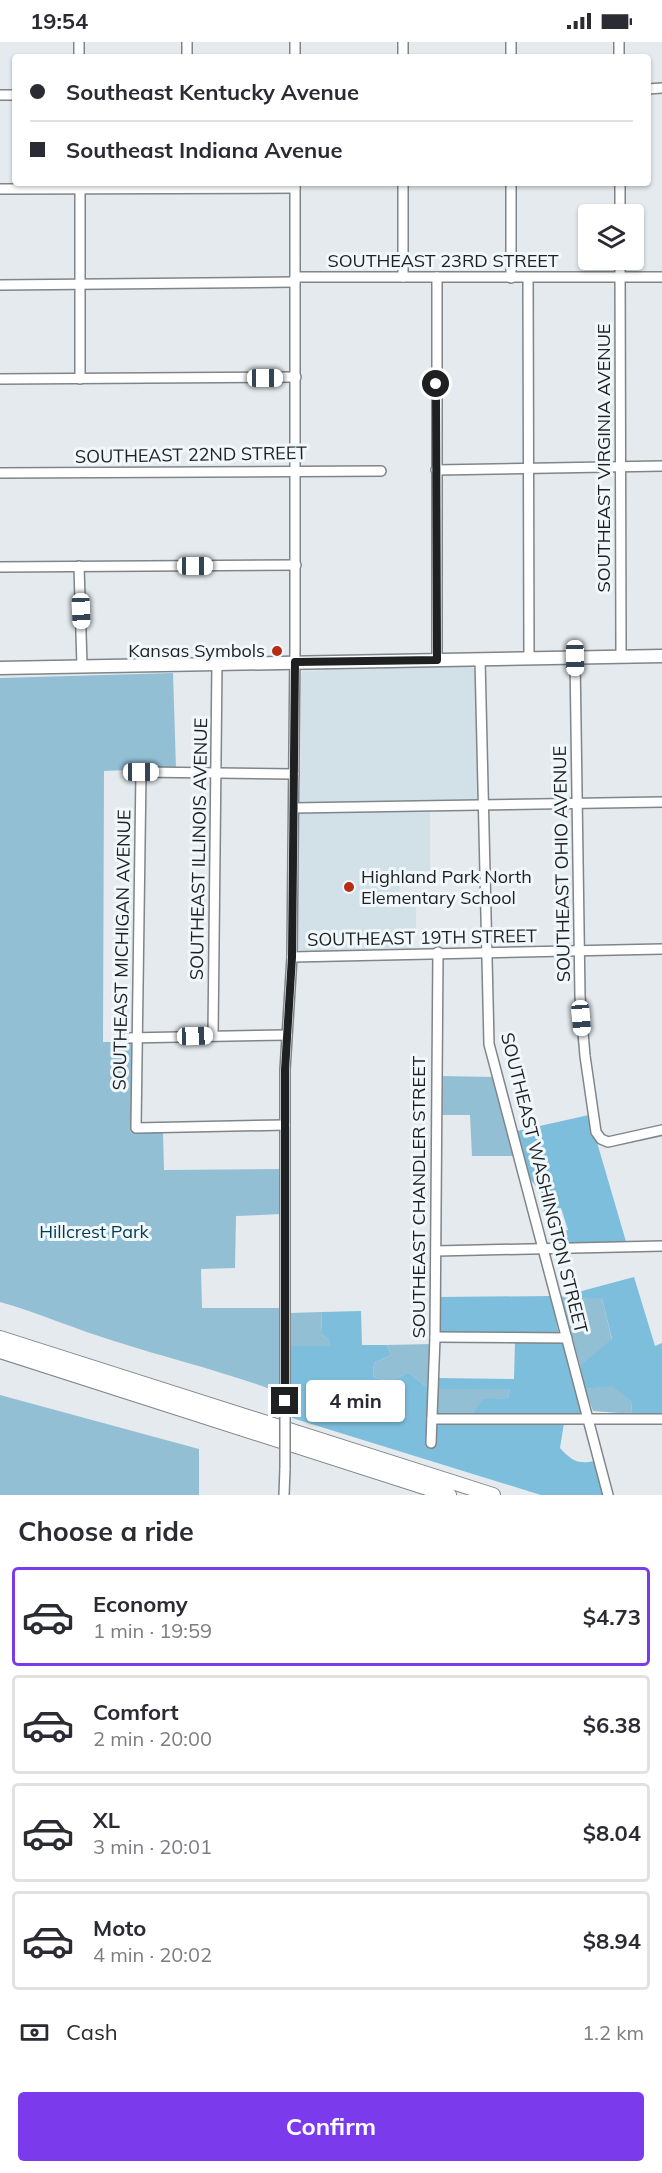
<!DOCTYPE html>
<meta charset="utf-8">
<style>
body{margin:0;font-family:Mulish,sans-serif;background:#f2f2f3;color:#2b2b33;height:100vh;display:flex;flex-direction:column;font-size:22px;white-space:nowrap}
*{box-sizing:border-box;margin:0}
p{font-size:20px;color:#7c7c81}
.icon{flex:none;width:33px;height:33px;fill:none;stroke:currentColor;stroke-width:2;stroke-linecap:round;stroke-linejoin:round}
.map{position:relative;height:1453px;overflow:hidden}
.side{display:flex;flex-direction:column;background:#fff;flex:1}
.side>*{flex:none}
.banner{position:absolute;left:12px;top:12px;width:639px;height:132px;border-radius:6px;box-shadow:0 2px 4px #0004;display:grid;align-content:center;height:132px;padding:0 18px;background:#fff}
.tools{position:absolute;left:578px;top:162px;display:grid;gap:12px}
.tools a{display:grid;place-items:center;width:66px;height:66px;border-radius:6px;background:#fff;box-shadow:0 2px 4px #0004;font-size:30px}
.end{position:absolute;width:27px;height:27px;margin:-14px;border:8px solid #1e2021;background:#fff;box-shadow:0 0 0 3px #fff}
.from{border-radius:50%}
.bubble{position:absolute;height:42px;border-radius:6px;background:#fff;box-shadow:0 2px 4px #0004;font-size:20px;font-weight:700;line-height:42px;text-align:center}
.car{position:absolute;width:18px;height:36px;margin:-18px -9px;border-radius:8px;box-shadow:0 0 4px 2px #0007;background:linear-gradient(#fff 24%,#345 0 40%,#fff 0 76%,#345 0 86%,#fff 0)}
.banner b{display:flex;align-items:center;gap:21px;height:57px;font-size:22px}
.banner b+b{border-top:2px solid #e1e1e2}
.banner i{width:15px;height:15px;background:#2b2b33}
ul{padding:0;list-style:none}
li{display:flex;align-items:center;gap:18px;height:99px;margin:0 12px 9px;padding:0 6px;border:3px solid #e1e1e2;border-radius:6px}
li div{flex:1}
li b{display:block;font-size:22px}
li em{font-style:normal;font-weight:700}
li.current{border-color:#7c3aed}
li>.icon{width:54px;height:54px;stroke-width:1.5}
h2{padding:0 18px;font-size:27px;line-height:72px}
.pay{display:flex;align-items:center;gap:15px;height:66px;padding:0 18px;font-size:22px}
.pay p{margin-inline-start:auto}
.action{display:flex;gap:12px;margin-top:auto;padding:12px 18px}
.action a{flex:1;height:69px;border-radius:6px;background:#7c3aed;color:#fff;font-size:24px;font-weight:700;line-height:69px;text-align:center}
.status{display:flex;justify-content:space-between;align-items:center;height:42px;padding:0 30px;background:#fff;direction:ltr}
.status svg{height:16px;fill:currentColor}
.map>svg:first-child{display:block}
.built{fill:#d2e0e7}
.green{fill:#93bfd5}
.forest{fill:#7dbedd}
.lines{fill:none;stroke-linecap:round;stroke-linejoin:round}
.minor-casing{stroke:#7f8588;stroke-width:12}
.major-casing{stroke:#7f8588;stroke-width:15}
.highway-casing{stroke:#7f8588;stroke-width:16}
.minor{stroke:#fff;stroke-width:9}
.major{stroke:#fff;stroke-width:12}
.highway{stroke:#fff;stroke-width:14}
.minor-bridge-casing{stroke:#7f8588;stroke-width:12;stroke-linecap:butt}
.minor-bridge{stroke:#fff;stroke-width:9}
.route{stroke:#1e2021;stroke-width:8}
.poi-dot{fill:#b82c14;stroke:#f1f8fb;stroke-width:2}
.labels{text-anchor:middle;stroke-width:6;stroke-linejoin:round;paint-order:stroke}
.street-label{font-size:18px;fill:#1e2021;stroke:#f1f8fb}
.poi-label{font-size:18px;fill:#1e2021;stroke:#f1f8fb;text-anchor:end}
.park-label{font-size:18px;fill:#003b50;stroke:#f1f8fb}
</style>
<div class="status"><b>19:54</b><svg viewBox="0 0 49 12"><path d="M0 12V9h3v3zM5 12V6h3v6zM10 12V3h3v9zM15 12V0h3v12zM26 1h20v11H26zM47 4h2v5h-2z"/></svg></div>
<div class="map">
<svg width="662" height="1453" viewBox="0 0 662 1453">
<rect width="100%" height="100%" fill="#e4eaee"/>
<g class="built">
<polygon points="469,623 476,629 479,760 300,761 301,634 303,629"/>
<polygon points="303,768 430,770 430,829 399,830 400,860 416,860 416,890 411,891 411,907 305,911 298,907 298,774"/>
</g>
<g class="green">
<path d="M173 631 176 726 104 729 103 1000H129L134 1005 132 1090H163L164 1128 282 1127V1172L236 1174 235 1226 201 1227 202 1266H283L281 1351C226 1330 170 1317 114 1299 75 1287 39 1271 0 1260V636Z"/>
<polygon points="441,1034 493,1035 514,1114 472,1114 470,1073 440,1073"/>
<polygon points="567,1253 573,1262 585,1256 602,1256 612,1298 580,1323 561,1255"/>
<polygon points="322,1270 321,1292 328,1297 332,1304 289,1304 289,1271"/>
<path d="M432 1302 428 1346 408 1330C395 1338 387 1342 373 1334L374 1321 391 1313 387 1303Z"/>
<polygon points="613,1343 632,1361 631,1372 593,1369 585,1347"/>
<polygon points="437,1347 510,1347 508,1356 483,1358 472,1372 440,1373 435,1371"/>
<polygon points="0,1353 199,1407 199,1453 0,1453"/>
</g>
<g class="forest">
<polygon points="589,1073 627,1203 551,1201 552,1192 568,1188 561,1166 544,1171 542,1151 530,1137 517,1089"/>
<polygon points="634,1235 655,1304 662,1301 662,1372 631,1372 632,1361 613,1344 585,1347 580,1323 612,1297 602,1256 585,1256 573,1262 567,1253"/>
<polygon points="551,1254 559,1293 440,1291 438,1287 438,1255"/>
<path d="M361 1269 362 1303H387L391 1313 374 1321 373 1334C387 1342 395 1338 408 1330L428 1346V1380L564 1381 560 1406C571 1418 578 1423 594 1419L604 1453H541L292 1376 289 1304H331L328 1297 321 1292 322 1270Z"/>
<polygon points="515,1299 560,1301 564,1303 582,1369 580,1372 472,1372 483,1357 508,1356 510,1347 437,1347 437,1336 514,1337"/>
</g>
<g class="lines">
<g class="minor-casing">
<g id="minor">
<polyline points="79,0 79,15"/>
<polyline points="187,0 187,15"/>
<polyline points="619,0 619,15"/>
<polyline points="295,15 295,0"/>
<polyline points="403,15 403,0"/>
<polyline points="511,15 511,0"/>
<polyline points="648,47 662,46"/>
<polyline points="0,53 15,53"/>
<polyline points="403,141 403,235"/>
<polyline points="620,141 620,172"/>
<polyline points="0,147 295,146"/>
<polyline points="620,218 621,614"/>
<polyline points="295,235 662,235"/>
<polyline points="511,236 511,141"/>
<polyline points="528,236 529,616"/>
<polyline points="0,243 295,240"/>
<polyline points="0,337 296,335"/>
<polyline points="80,337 80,141"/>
<polyline points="436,428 662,424"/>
<polyline points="0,431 381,429"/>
<polyline points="79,524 82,624"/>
<polyline points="0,525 296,523"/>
<polyline points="575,616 580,954 585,1014 596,1090 601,1097 608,1100 662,1088"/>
<polyline points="480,617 489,1002 608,1453"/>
<polyline points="437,618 437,235"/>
<polyline points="294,766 662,760"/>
<polyline points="292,915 662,907"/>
<polyline points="213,994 217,621"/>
<polyline points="127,996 287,993"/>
<polyline points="285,1083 136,1086 141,730 294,732"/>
<polyline points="436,1209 662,1204"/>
<polyline points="435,1295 567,1296"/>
<polyline points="285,1359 285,1028 292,915 295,605 295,141"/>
<polyline points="432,1377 662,1377"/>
<polyline points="431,1401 435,1295 438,910"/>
<polyline points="284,1453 285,1426"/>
</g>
</g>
<g class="major-casing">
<polyline id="major" points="0,626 662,614"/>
</g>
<g class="highway-casing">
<g id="highway">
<polyline points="0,1296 493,1453"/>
<polyline points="0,1309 449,1453"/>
</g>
</g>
<use href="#minor" class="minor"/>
<use href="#major" class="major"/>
<use href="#highway" class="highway"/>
<g class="minor-bridge-casing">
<polyline id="minor-bridge" points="285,1426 285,1359"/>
</g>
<use href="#minor-bridge" class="minor-bridge"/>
</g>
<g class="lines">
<polyline class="route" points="285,1359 285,1028 292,915 295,620 437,618 436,342"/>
</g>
<g class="poi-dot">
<circle cx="277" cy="609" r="6"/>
<circle cx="349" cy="845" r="6"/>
</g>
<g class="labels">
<g class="street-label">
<text x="443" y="225">SOUTHEAST 23RD STREET</text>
<text transform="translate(191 413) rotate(-1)" y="6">SOUTHEAST 22ND STREET</text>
<text transform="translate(604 416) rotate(-90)" y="6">SOUTHEAST VIRGINIA AVENUE</text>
<text transform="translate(199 807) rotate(-89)" y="6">SOUTHEAST ILLINOIS AVENUE</text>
<text transform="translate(562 822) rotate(-91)" y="6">SOUTHEAST OHIO AVENUE</text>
<text transform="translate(422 896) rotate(-1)" y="6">SOUTHEAST 19TH STREET</text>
<text transform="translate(122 908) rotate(-89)" y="6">SOUTHEAST MICHIGAN AVENUE</text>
<text transform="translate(544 1141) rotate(76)" y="6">SOUTHEAST WASHINGTON STREET</text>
<text transform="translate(419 1155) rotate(-90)" y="6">SOUTHEAST CHANDLER STREET</text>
</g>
<g class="poi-label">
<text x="265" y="615">Kansas Symbols</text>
<text x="361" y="841" text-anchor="start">Highland Park North<tspan x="361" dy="21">Elementary School</tspan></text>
</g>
<g class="park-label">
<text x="94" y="1196">Hillcrest Park</text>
</g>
</g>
</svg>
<div class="tools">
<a><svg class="icon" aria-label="layers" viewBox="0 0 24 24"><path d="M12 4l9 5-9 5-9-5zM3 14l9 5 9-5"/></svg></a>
</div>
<i class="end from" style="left:436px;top:342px"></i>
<i class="end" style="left:285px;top:1359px"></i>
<div class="bubble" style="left:306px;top:1338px;width:99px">4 min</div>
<i class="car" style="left:265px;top:336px;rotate:90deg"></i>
<i class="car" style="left:195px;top:524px;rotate:90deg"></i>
<i class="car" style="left:81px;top:569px;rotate:178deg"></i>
<i class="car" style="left:575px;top:616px;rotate:179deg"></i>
<i class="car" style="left:141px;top:730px;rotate:90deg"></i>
<i class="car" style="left:581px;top:976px;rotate:175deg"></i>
<i class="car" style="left:195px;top:994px;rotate:88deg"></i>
<div class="banner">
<b><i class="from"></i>Southeast Kentucky Avenue</b>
<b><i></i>Southeast Indiana Avenue</b>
</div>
</div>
<section class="side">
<h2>Choose a ride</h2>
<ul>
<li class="current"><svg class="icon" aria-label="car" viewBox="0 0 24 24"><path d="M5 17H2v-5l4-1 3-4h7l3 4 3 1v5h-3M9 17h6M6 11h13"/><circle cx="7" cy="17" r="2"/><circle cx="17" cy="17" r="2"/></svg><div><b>Economy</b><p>1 min · 19:59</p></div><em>$4.73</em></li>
<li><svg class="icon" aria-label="car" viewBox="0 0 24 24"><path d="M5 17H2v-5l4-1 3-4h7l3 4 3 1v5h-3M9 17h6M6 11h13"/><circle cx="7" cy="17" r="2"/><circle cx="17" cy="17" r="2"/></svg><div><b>Comfort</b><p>2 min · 20:00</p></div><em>$6.38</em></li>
<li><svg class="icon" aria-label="car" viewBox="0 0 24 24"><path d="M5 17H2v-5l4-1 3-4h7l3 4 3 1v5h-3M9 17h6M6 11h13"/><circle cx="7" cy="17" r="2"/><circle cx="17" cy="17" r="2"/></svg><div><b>XL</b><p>3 min · 20:01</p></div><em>$8.04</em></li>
<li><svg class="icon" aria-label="car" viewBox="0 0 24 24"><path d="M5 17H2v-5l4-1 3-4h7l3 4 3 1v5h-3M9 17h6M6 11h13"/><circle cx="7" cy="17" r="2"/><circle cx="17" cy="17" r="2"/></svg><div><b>Moto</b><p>4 min · 20:02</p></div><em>$8.94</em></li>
</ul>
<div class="pay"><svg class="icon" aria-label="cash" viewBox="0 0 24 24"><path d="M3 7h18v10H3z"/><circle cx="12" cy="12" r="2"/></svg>Cash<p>1.2 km</p></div>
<div class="action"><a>Confirm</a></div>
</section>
